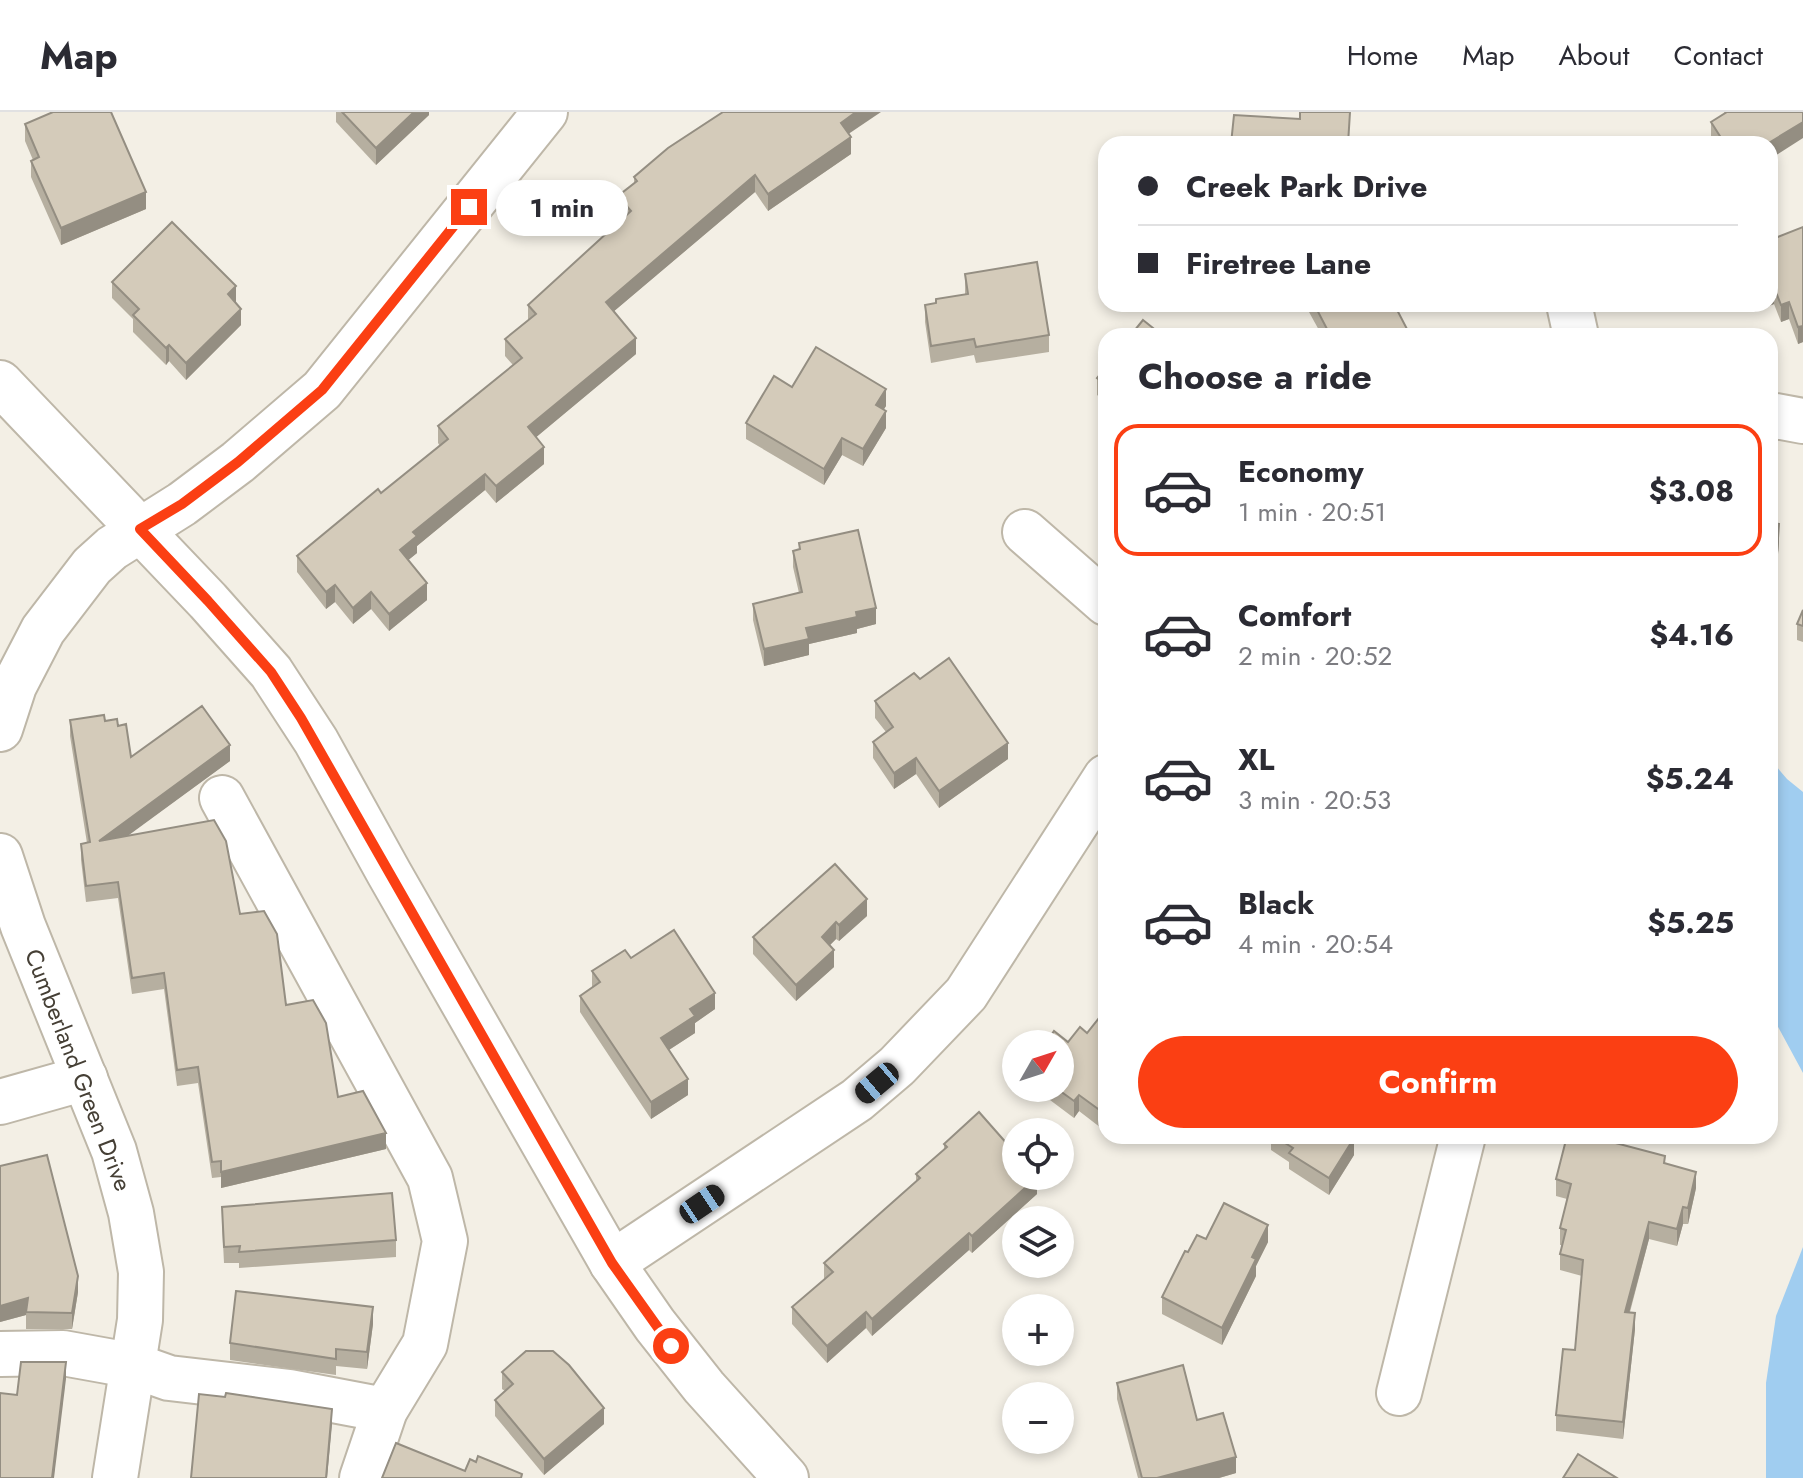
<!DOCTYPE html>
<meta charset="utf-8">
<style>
body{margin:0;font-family:Jost,sans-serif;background:#f2f2f3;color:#2b2b33;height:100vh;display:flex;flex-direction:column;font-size:30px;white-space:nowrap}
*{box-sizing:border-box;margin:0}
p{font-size:26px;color:#7c7c81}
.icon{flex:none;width:44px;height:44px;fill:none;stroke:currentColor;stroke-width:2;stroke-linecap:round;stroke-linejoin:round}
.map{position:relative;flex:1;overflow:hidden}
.panel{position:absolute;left:1098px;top:216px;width:680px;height:816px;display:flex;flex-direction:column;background:#fff;border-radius:24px;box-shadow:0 4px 12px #0003}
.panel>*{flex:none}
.guide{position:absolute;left:1098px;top:24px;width:680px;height:176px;border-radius:24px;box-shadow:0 4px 12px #0003;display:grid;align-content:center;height:176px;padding:0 40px;background:#fff}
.needle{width:52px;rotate:51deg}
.tools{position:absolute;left:1002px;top:918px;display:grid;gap:16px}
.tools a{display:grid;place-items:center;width:72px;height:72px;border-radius:50%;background:#fff;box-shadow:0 4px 12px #0003;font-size:40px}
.end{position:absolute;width:36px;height:36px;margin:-18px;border:10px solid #fb3f13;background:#fff;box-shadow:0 0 0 4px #fff}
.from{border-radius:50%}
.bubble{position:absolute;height:56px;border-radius:28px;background:#fff;box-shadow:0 4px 12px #0003;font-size:26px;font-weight:700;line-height:56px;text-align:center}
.car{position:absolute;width:24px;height:48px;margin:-24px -12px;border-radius:10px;box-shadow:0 0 6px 2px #0007;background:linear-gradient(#222 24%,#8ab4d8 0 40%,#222 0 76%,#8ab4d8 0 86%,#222 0)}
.guide b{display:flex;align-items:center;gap:28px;height:76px;font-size:30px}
.guide b+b{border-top:2px solid #e1e1e2}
.guide i{width:20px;height:20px;background:#2b2b33}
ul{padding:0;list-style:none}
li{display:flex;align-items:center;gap:24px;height:132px;margin:0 16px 12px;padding:0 24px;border:4px solid transparent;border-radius:24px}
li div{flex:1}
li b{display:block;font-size:30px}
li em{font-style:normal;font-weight:700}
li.on{border-color:#fb3f13}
li>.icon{width:72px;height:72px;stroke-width:1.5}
h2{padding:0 40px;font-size:36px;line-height:96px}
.action{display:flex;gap:16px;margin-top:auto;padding:16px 40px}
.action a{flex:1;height:92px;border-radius:48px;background:#fb3f13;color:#fff;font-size:32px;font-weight:700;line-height:92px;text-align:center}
header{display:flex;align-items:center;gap:48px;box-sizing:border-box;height:112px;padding:0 40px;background:#fff;border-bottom:2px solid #e1e1e2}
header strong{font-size:38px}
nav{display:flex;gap:44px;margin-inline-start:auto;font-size:28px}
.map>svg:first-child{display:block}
.water{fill:#a0cdf0}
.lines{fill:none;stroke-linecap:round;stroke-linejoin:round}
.minor-casing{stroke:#beb7a8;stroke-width:48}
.minor{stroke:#fff;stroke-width:44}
.wall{fill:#b6afa0}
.shaded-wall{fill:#948e82}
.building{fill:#d4cbba;stroke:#948e82;stroke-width:2}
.route{stroke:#fb3f13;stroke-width:10}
.labels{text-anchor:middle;stroke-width:8;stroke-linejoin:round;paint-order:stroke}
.street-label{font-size:24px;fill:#453f35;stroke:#fff}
</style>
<header>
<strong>Map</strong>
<nav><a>Home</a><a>Map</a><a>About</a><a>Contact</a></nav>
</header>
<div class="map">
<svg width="1803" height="1366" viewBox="0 0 1803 1366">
<rect width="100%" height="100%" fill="#f3efe5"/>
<g class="water">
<polygon points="1770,647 1787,667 1803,680 1803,961 1770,900"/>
<polygon points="1803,1135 1803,1366 1766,1366 1766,1271 1776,1204"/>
</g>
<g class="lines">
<g class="minor-casing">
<g id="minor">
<polyline points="1569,192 1576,224"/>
<polyline points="0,271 208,489 271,560 316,629 389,761 612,1151 655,1213 704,1275 786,1366"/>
<polyline points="1770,303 1803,309"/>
<polyline points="1025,420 1106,491"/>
<polyline points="0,617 14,574 43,518 92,454 112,436 182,392 238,350 322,278 545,0"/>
<polyline points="222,686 430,1066 445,1129 425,1232 385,1298 362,1366"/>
<polyline points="0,744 23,814 114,1039 131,1101 141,1160 140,1208 115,1366"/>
<polyline points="0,990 85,966"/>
<polyline points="612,1151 857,988 897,954 966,882 1106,665"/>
<polyline points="0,1242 63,1241 135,1254 169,1266 290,1280 385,1298"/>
<polyline points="1399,1281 1463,1024"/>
</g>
</g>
<use href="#minor" class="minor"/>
</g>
<g class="wall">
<polygon points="336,0 429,0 429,3 376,53 336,10"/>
<polygon points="1724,0 1803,0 1770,32 1715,32 1711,27 1711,10 1725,2"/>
<polygon points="25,12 146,97 61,133 31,65 31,49 33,48 25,29"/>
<polygon points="849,22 851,42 768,99 755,80 614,199 636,242 536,325 544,352 496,391 485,378 417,434 417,441 408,448 427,488 389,519 371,497 353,512 335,490 326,497 297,460 297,444 381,381 440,334 438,331 438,314 513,253 505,244 505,227 528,208 528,193 623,106 618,101 618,84 634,71 634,65"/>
<polygon points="1803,115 1803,230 1798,232 1789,207 1781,210 1774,192 1754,200 1751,192 1770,192 1770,128"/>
<polygon points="965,162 1049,223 1049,240 976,251 974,243 931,251 925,210 925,193 936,191 965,182"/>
<polygon points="112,170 236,191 241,213 186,268 169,249 166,253 133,220 133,207 112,186"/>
<polygon points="1309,192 1385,192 1408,224 1315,224 1315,222 1320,220 1309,200"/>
<polygon points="1106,255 1106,290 1097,283 1097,266"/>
<polygon points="792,275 886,294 883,298 886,316 863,354 842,343 824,373 746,327 746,311"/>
<polygon points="1770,411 1779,428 1774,499 1770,499"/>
<polygon points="799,431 876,512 857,517 857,521 809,532 809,543 764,554 753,508 753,492 799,481 793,455 793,439 799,437"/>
<polygon points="1803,498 1803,530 1797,528 1797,512"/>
<polygon points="920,567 1008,647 939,696 916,662 894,677 873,646 873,630 886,620 875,606 875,589"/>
<polygon points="70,608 105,609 118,614 131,645 230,649 128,723 240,802 286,893 338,985 386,1037 221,1076 221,1065 212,1066 198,971 177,974 164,877 132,882 118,786 86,790 81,748 81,732 87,731 70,624"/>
<polygon points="867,804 839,829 836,827 830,833 834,855 796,889 753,842 753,825"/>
<polygon points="631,846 715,897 695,911 695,921 669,938 688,983 651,1007 580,900 580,884 592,875 592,859"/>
<polygon points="1106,903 1105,1019 1079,999 1074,1006 1034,976 1060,976 1068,930 1087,921"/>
<polygon points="1263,1024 1351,1024 1354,1043 1329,1083 1289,1057 1289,1050 1271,1038 1271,1029"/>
<polygon points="944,1032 1037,1082 972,1141 969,1138 872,1224 866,1216 827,1251 792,1212 792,1195 824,1168 824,1151 916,1069 916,1062 944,1038"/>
<polygon points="1665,1051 1696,1076 1688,1112 1683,1112 1677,1134 1649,1127 1630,1200 1635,1217 1623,1327 1556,1319 1556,1303 1575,1238 1582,1164 1560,1158 1560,1142 1562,1133 1560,1133 1560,1116 1567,1087 1556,1084 1556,1067"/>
<polygon points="0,1054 78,1180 72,1217 26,1217 26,1203 0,1210"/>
<polygon points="222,1112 396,1128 396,1145 239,1156 239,1151 224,1151"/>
<polygon points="1206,1127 1268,1130 1256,1154 1256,1164 1222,1233 1162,1202 1162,1185 1188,1140"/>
<polygon points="373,1212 367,1257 336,1254 336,1263 230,1248 230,1231"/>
<polygon points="502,1260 604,1312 544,1363 495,1304 495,1288 505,1279 502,1277"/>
<polygon points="1117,1271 1197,1308 1236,1361 1219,1366 1138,1366 1117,1287"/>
</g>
<g class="shaded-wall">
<polygon points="414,0 429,0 429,3 376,53 376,36"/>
<polygon points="856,0 881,0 841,27 841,11"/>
<polygon points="1803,10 1803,26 1770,47 1770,32 1767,32"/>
<polygon points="851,25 851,42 768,99 768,82"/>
<polygon points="755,63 755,80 606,206 606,190"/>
<polygon points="146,80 146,97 61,133 61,116"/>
<polygon points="236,174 236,191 228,199 228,182"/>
<polygon points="1774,175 1774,192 1754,200 1754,192 1770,192 1770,177"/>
<polygon points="1789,190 1789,207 1781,210 1781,193"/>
<polygon points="241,197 241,213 186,268 186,251"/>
<polygon points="1803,214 1803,230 1798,232 1798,215"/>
<polygon points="1408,219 1408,224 1397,224"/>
<polygon points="636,226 636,242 528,332 528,315"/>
<polygon points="169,233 169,249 166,253 166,236"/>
<polygon points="886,277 886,294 876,310 876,293"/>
<polygon points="886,299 886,316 863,354 863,337"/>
<polygon points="842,326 842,343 824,373 824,357"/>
<polygon points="544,335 544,352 496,391 496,374"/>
<polygon points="485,362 485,378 417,434 417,441 400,455 400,438 413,420"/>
<polygon points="1779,412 1779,428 1774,499 1774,482"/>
<polygon points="427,471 427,488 389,519 389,502"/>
<polygon points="335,473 335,490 326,497 326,480"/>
<polygon points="371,480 371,497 353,512 353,496"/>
<polygon points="876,496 876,512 857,517 857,521 809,532 809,543 764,554 764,537 806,516 856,500"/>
<polygon points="1008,631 1008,647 939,696 939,679"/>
<polygon points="230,633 230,649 99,745 99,729"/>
<polygon points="916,646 916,662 894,677 894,661"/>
<polygon points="867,787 867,804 839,829 839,813"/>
<polygon points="836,810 836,827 822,841 822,825"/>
<polygon points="834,838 834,855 796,889 796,873"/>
<polygon points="715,881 715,897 695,911 695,921 661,943 661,926 690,897"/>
<polygon points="688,967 688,983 651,1007 651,990"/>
<polygon points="1079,983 1079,999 1074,1006 1074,989"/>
<polygon points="386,1021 386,1037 221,1076 221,1060"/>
<polygon points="1354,1026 1354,1043 1329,1083 1329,1066"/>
<polygon points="1696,1060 1696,1076 1688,1112 1688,1096"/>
<polygon points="1037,1065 1037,1082 972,1141 972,1124"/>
<polygon points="1683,1095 1683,1112 1677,1134 1677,1117"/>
<polygon points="1649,1110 1649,1127 1625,1216 1625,1200"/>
<polygon points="1268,1113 1268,1130 1256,1154 1256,1164 1222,1233 1222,1216 1252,1145"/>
<polygon points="969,1121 969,1138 872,1224 872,1207"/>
<polygon points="78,1164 78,1180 72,1217 72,1201"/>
<polygon points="28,1186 26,1203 0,1210 0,1194"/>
<polygon points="373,1195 373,1212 367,1257 367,1240"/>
<polygon points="866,1200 866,1216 827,1251 827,1234"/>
<polygon points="1635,1201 1635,1217 1623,1327 1623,1310"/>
<polygon points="66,1250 66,1267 54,1366 52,1366"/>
<polygon points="604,1296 604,1312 544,1363 544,1347"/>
<polygon points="332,1297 332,1313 327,1366 326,1366"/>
<polygon points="1236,1345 1236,1361 1219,1366 1157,1366"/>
</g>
<g class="building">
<polygon points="53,0 111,0 146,80 61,116 31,49 39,45 25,12"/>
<polygon points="342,0 414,0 376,36"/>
<polygon points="723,0 856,0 841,11 851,25 768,82 755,63 606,190 636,226 528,315 544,335 496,374 485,362 413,420 417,424 400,438 427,471 389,502 371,480 353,496 335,473 326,480 297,444 378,377 381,381 448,327 438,314 522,246 505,227 536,202 528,193 631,99 618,84 637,69 634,65 668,36"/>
<polygon points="1300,0 1350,0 1348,32 1231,32 1234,3 1300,7"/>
<polygon points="1727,0 1803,0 1803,10 1767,32 1725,32 1711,10"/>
<polygon points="172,110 236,174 228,182 241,197 186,251 169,233 166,236 133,203 139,197 112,170"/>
<polygon points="1803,115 1803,214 1798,215 1789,190 1781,193 1774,175 1770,177 1770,128"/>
<polygon points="1037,150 1049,223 976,235 974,227 931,234 925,193 936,191 936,187 968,182 965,162"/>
<polygon points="1314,192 1394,192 1408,219 1397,224 1316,224 1315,222 1327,217"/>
<polygon points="1143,208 1163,224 1130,224"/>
<polygon points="816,235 886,277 876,293 886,299 863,337 842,326 824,357 746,311 774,264 792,275"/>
<polygon points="1106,255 1106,273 1097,266"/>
<polygon points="1770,411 1779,412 1774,482 1770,482"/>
<polygon points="858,418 876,496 856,500 857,505 806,516 809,527 764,537 753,492 802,480 793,439 800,437 799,431"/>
<polygon points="1803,498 1803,514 1797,512"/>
<polygon points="949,546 1008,631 939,679 916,646 894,661 873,630 893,615 875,589 914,561 920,567"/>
<polygon points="202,594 230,633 99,729 214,708 226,729 240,802 264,799 277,822 286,893 313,888 326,911 338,985 363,979 386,1021 221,1060 221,1049 212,1050 198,955 177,958 164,861 132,866 118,770 86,774 81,732 90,730 70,608 104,603 105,609 117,607 118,614 126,612 131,645"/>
<polygon points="835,752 867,787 839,813 836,810 822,825 834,838 796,873 753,825"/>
<polygon points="674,818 715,881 690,897 695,904 661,926 688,967 651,990 580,884 600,870 592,859 625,838 631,846"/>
<polygon points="1103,901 1106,903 1105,1002 1079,983 1074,989 1056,976 1060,976 1060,932 1045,932 1054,919 1068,930 1080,915 1087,921"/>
<polygon points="979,1000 1016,1042 1016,1064 1036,1064 1037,1065 972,1124 969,1121 872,1207 866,1200 827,1234 792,1195 833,1160 824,1151 920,1066 916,1062 947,1035 944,1032"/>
<polygon points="1274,1024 1351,1024 1354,1026 1329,1066 1289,1041 1293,1036"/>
<polygon points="1567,1024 1589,1024 1665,1044 1664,1051 1696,1060 1688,1096 1683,1095 1677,1117 1649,1110 1625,1200 1635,1201 1623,1310 1556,1303 1563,1237 1575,1238 1583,1148 1560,1142 1566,1118 1560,1116 1571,1072 1556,1067"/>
<polygon points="47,1043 78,1164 72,1201 26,1200 28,1186 0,1194 0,1054"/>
<polygon points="392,1081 396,1128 239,1140 240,1134 224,1135 222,1095"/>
<polygon points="1224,1091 1268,1113 1252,1145 1256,1147 1222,1216 1162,1185 1185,1139 1188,1140 1197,1123 1206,1127"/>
<polygon points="236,1179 373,1195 367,1240 336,1237 336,1247 230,1231"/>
<polygon points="526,1239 553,1239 569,1253 604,1296 544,1347 495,1288 513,1272 502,1260"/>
<polygon points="21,1250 66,1250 52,1366 0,1366 0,1281 17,1283"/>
<polygon points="1183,1253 1197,1308 1223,1301 1236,1345 1157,1366 1142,1366 1117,1271"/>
<polygon points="226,1281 332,1297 326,1366 191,1366 199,1282 225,1285"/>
<polygon points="396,1331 465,1359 470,1347 476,1350 478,1344 522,1362 521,1366 382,1366"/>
<polygon points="1578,1342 1617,1366 1563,1366"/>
</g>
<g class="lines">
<polyline class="route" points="469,95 322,278 238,350 182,392 140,417 208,489 271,560 301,606 612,1151 671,1234"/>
</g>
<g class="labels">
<g class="street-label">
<text transform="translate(78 958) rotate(69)" y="8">Cumberland Green Drive</text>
</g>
</g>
</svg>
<div class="tools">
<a><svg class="needle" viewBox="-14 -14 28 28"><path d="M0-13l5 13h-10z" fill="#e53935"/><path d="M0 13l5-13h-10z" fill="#7c7c81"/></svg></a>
<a><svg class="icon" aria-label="locate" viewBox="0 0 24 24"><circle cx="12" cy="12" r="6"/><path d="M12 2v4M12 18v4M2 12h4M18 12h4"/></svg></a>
<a><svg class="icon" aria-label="layers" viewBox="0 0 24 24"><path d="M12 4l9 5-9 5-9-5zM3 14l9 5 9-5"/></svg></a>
<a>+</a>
<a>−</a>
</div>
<i class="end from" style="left:671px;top:1234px"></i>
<i class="end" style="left:469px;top:95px"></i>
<div class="bubble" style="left:496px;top:68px;width:132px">1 min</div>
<i class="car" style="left:877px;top:971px;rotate:230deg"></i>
<i class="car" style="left:702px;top:1092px;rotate:56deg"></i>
<div class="guide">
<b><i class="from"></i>Creek Park Drive</b>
<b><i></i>Firetree Lane</b>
</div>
<section class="panel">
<h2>Choose a ride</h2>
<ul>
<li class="on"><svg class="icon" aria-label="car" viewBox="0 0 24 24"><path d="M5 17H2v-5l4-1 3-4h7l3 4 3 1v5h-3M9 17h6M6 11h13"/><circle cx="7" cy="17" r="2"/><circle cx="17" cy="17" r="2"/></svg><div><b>Economy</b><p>1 min · 20:51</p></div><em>$3.08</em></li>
<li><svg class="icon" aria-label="car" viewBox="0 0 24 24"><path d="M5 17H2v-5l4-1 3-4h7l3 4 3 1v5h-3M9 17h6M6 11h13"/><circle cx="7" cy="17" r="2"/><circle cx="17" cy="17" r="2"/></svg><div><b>Comfort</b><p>2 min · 20:52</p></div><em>$4.16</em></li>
<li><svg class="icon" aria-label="car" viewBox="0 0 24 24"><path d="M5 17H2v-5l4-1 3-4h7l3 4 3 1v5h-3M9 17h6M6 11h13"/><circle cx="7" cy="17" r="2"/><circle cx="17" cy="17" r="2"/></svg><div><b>XL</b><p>3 min · 20:53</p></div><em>$5.24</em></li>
<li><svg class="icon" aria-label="car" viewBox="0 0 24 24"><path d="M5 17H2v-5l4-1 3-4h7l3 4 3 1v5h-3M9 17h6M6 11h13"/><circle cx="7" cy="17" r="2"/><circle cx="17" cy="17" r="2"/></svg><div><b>Black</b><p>4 min · 20:54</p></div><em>$5.25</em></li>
</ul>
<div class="action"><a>Confirm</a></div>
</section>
</div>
